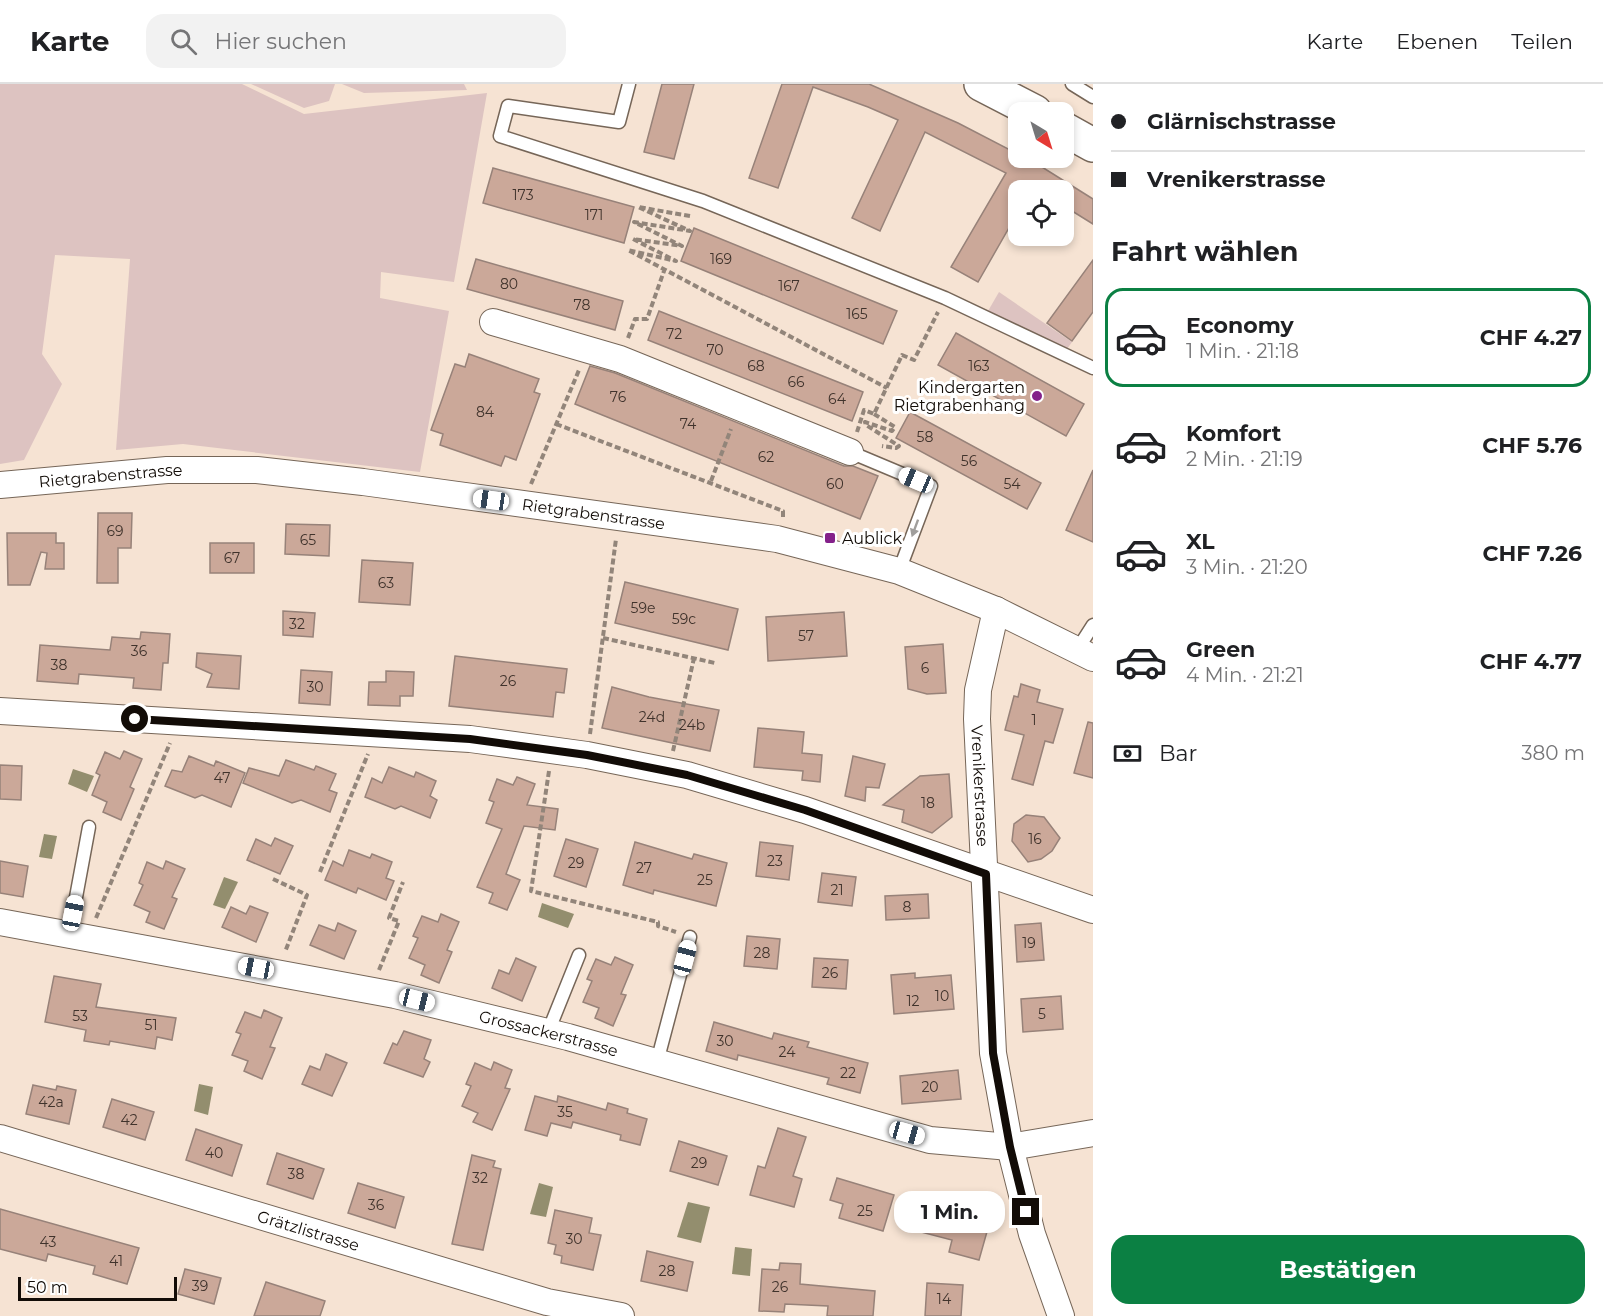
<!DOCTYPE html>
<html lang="de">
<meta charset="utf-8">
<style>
body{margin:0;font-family:Montserrat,sans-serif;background:#f2f2f2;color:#202124;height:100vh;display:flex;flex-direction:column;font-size:22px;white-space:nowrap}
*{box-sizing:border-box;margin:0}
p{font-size:20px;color:#757577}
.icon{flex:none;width:33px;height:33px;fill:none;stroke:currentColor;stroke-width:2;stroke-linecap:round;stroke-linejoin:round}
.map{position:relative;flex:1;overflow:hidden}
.details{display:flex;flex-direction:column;background:#fff;width:510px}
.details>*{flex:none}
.guide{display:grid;align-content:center;height:132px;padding:0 18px;background:#fff}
.needle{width:39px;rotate:142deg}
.tools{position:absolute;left:1008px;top:18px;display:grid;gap:12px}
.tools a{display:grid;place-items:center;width:66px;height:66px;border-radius:12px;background:#fff;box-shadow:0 3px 9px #0003;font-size:30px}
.scale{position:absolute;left:18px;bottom:15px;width:159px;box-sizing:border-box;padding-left:6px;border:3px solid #120c07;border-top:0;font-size:16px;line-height:21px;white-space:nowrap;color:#120c07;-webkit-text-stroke:4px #fff;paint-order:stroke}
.end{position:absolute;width:27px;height:27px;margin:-14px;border:8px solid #120c07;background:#fff;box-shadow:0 0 0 3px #fff}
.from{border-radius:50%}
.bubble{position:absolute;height:42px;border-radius:18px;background:#fff;box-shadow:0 3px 9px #0003;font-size:20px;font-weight:700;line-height:42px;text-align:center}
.car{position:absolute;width:18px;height:36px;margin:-18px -9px;border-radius:8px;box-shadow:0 0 4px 2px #0007;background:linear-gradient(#fff 24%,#345 0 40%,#fff 0 76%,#345 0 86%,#fff 0)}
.guide b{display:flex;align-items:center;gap:21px;height:57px;font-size:22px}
.guide b+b{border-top:2px solid #e0e0e0}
.guide i{width:15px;height:15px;background:#202124}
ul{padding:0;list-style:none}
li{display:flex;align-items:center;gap:18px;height:99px;margin:0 12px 9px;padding:0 6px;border:3px solid transparent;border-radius:18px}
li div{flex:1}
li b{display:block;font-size:22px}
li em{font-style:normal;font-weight:700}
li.on{border-color:#0b8043}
li>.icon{width:54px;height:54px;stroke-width:1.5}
h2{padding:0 18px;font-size:27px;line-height:72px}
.pay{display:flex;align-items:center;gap:15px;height:66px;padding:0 18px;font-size:22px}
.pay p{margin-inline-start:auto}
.button{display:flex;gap:12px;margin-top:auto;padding:12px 18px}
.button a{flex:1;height:69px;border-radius:18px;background:#0b8043;color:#fff;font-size:24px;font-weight:700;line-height:69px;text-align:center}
header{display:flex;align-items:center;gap:36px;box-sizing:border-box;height:84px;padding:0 30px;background:#fff;border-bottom:2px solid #e0e0e0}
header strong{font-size:28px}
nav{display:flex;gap:33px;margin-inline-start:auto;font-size:21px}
.search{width:420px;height:54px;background:#f2f2f2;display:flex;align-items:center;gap:15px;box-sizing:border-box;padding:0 21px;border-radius:18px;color:#757577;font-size:22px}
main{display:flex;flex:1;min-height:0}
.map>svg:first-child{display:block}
.green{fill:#ddc3c1}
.water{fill:#938e6e}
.building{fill:#cba899;stroke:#978279;stroke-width:1.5}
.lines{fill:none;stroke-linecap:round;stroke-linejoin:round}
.lane-casing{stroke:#766658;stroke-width:15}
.street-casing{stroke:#766658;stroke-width:28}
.secondary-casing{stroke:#766658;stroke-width:36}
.path{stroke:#92857a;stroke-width:4;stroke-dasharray:6 3;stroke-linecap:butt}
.lane{stroke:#fff;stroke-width:12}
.street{stroke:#fff;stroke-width:26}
.secondary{stroke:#fff;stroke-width:33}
.oneway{fill:#a09e9c}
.route{stroke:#120c07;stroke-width:8}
.poi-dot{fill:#84218a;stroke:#fff;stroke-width:2}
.labels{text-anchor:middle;stroke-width:6;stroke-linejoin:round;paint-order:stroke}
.number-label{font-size:14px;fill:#40332c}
.poi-label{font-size:16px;fill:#120c07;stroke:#fff;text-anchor:end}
.street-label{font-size:16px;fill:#120c07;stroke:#fff}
</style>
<header>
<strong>Karte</strong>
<div class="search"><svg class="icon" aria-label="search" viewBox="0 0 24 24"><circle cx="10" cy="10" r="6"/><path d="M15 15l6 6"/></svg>Hier suchen</div>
<nav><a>Karte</a><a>Ebenen</a><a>Teilen</a></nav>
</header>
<main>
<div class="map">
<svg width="1093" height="1232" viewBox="0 0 1093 1232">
<rect width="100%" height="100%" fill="#f6e3d3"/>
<g class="green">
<polygon points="0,0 242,0 304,30 487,9 454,198 381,188 380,214 449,227 420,388 183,360 116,366 130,175 55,171 42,270 62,300 24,376 0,380"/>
<polygon points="251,0 335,0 329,17 304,24"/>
<polygon points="342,0 464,0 467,6 364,9"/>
<polygon points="999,208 1072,258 1065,268 988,227"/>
</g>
<g class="water">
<polygon points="73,685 94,692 87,708 68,700"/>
<polygon points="44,750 57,752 52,775 39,773"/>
<polygon points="224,793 238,798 225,825 213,821"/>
<polygon points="542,819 574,830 568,844 538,833"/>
<polygon points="199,1000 213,1003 208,1031 194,1027"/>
<polygon points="539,1099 553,1103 546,1133 530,1130"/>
<polygon points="688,1118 710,1123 701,1159 677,1153"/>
<polygon points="735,1163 752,1165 750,1192 732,1190"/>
</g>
<g class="building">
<polygon points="662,0 694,0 674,75 644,68"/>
<polygon points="782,0 869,0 958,39 1018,70 1018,74 1034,78 1093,115 1093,140 1064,122 1064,106 1018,106 1018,128 978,198 951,183 1006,89 925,48 880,147 852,134 898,36 868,23 813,3 778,104 749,94"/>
<polygon points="493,84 634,123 624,159 483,119"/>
<polygon points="694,144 897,227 883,260 681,177"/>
<polygon points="476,175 623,217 615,246 467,205"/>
<polygon points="1093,176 1093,228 1072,257 1047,239"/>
<polygon points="659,227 863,308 852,337 648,256"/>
<polygon points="956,249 1084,320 1066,352 938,281"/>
<polygon points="469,270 539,295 534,308 540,310 516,376 505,372 501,382 440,361 443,350 431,346 455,280 465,283"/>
<polygon points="590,282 615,289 844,382 853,382 878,392 860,435 575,320"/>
<polygon points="910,328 1041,399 1027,425 896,354"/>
<polygon points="1093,386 1093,458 1066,446"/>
<polygon points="98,429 132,429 131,464 118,464 118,499 97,499"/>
<polygon points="286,440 330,441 329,472 285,470"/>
<polygon points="7,449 56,449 56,459 64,459 64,485 45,485 47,469 41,468 30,501 8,501"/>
<rect x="210" y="459" width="44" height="30"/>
<polygon points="362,476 413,479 410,521 359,518"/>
<polygon points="625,498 738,525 728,566 615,539"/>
<polygon points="283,527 315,529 313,553 283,551"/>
<polygon points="844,528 847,572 768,577 766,533"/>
<polygon points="141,548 170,550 168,579 163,579 161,606 133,604 134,594 79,590 78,600 37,597 40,561 110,566 112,553 140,555"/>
<polygon points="943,560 946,609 927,610 908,605 905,563"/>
<polygon points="197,569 241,572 239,605 207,603 212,590 196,583"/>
<polygon points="455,572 567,585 564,609 556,608 553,633 449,622"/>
<polygon points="301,586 332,588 330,621 299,619"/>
<polygon points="386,587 414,588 413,612 400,612 400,622 368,621 369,598 386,598"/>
<polygon points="1021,600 1040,606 1037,618 1063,625 1053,659 1045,657 1033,701 1012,695 1024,651 1005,646 1014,612 1018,613"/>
<polygon points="612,603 649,613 719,626 710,667 602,644"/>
<polygon points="1088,638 1093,639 1093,694 1074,689"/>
<polygon points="758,644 804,648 802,669 822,671 820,698 802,696 803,687 754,683"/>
<polygon points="124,667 142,675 130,703 134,705 121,736 103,728 107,718 92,711 100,691 96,689 105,668 120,675"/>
<polygon points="189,672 214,682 216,677 245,689 231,723 202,711 195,714 165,702 172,686 182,688"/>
<polygon points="853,672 885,680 879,704 866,703 865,717 845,712"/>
<polygon points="286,676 314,686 316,682 336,690 329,706 337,709 330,728 301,716 292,719 243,699 249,684 279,692"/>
<polygon points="0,681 22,682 21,716 0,715"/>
<polygon points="389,683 414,693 416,688 436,697 430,712 437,716 430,734 401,722 395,725 365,713 372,694 382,699"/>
<polygon points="949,690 952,733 932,749 902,738 904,726 883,721 920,692"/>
<polygon points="517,693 535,700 527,721 558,725 555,746 524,742 506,790 520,796 507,826 489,819 493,809 477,803 502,745 486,739 494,718 489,716 497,695 513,701"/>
<polygon points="1026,731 1044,733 1060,754 1052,767 1041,775 1028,778 1012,757 1014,740"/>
<polygon points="275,754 293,762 280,790 247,776 256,755 271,762"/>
<polygon points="566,755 598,765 586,803 554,792"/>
<polygon points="635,758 692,775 694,770 727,779 716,822 654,806 653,810 623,801"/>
<polygon points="760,758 793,762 789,796 756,792"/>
<polygon points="349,766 370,774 372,770 392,778 386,794 394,797 386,816 358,804 356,809 325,796 333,777 343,782"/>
<polygon points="0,777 28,782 23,813 0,809"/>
<polygon points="166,777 185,785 172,813 177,815 164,845 146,838 150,828 134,821 143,801 139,799 147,778 163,785"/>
<polygon points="822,789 856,793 852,822 818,818"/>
<polygon points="928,810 929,834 886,836 885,812"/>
<polygon points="250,822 268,829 256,858 222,843 231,823 246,830"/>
<polygon points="441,830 459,838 447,866 452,868 439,899 421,891 425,881 409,874 418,854 413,852 422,832 438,838"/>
<polygon points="338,839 356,847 344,875 310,861 319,841 335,847"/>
<polygon points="1041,839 1044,876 1017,878 1015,841"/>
<polygon points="747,852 780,855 777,885 744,882"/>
<polygon points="615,873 633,881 621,910 626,911 613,942 595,934 599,924 583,918 592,897 587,895 596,875 611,881"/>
<polygon points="516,874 536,883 522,917 492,904 499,886 509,890"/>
<polygon points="814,874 848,876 846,905 812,903"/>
<polygon points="915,889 915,894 951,891 954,925 894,930 891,891"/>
<polygon points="54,892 101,900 96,923 176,934 172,956 157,953 155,965 110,957 109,961 84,957 86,946 45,938"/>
<polygon points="1061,912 1063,945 1023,948 1021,915"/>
<polygon points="264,926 282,934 270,963 275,964 262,995 244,987 248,977 232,971 241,950 236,948 245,928 261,934"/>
<polygon points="714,938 772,955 774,949 809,958 807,963 868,979 860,1009 827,1000 829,994 738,971 737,976 706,967"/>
<polygon points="404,947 431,956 424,975 430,978 423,993 384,979 393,959 397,961"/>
<polygon points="326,970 347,979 332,1012 302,1000 310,982 320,986"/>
<polygon points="494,978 512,986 505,1004 510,1005 492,1046 473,1038 478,1029 462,1022 471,1002 466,1000 475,979 491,986"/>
<polygon points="958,986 961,1015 902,1020 900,992"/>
<polygon points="33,1001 56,1006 57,1002 76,1006 69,1040 26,1030"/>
<polygon points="535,1012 557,1018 558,1012 606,1026 608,1019 628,1025 627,1029 647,1035 640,1061 620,1056 621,1051 573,1038 571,1044 551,1039 547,1052 525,1046"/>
<polygon points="112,1015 154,1028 145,1056 103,1043"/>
<polygon points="778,1044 806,1053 793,1092 802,1095 794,1123 750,1111 758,1082 765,1084"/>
<polygon points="196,1045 242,1061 232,1092 186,1076"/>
<polygon points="679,1057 727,1072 718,1101 670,1087"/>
<polygon points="277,1069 324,1085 313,1115 267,1100"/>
<polygon points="472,1071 495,1077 493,1083 501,1085 483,1166 452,1160"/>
<polygon points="837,1094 894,1111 883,1147 839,1134 843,1120 830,1116"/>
<polygon points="358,1099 404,1113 395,1144 348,1129"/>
<polygon points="931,1109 962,1118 959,1129 990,1137 979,1176 949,1168 952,1156 921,1148"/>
<polygon points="0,1125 139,1164 127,1200 93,1190 95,1182 48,1170 46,1177 0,1165"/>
<polygon points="555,1126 592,1134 589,1149 601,1151 593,1186 561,1179 562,1172 554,1170 556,1161 548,1159"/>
<polygon points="647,1167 693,1178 687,1207 641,1197"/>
<polygon points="780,1179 801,1180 800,1200 875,1207 873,1232 827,1232 828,1222 785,1220 784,1228 759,1227 762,1185 779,1186"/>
<polygon points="185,1185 221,1194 214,1220 178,1210"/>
<polygon points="266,1198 325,1217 320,1232 254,1232"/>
<polygon points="927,1199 963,1201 961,1232 925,1232"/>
</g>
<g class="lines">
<g class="lane-casing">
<g id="lane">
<polyline points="629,0 619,38 508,22 500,52 703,117 945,214 1093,284"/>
<polyline points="1072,0 1093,13"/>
<polyline points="850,368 931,402 899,487"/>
<polyline points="1077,566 1093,541"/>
<polyline points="69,851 89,743"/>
<polyline points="548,948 579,871"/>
<polyline points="657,978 690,853"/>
</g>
</g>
<g class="street-casing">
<g id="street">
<polyline points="493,238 620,275 850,368"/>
<path id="s1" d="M0 401 167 386H257L363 398 777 455 899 487 996 526 1093 574"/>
<path id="s2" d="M996 526 978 606 977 635 993 969 1010 1063 1032 1150 1061 1232"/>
<polyline points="0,627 470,655 587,671 687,691 805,726 1093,826"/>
<path id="s3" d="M0 838 395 911 568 953 930 1056 1010 1063 1093 1049"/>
<path id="s4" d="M0 1054 547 1218 621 1232"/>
</g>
</g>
<g class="secondary-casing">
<g id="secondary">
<polyline points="981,0 1035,28"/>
<polyline points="1064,45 1093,61"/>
</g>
</g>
<g class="path">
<polyline points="690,132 638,123 690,147 634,138 682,162 633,155 676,177 628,166 887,304"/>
<polyline points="628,254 635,235 647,235 664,187"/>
<polyline points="874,330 895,343 892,347 865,338 866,341 899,362 896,364 882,362"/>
<polyline points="556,340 783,427 783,435"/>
<polyline points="857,348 864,326 874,330 902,271 914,276 938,228"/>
<polyline points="711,397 731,345"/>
<polyline points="531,400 579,286"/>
<polyline points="603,554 715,579"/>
<polyline points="590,650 616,455"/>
<polyline points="673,667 694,574"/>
<polyline points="549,687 531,807 658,838 658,842 676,848"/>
<polyline points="320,788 368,670"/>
<polyline points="273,795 307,811 285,868"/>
<polyline points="96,834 170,659"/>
<polyline points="379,886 399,837 389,834 403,798"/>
</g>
<use href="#lane" class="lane"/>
<use href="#street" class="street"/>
<use href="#secondary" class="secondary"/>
</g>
<defs><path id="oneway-solid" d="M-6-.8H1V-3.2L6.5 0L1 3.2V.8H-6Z" transform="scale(1.5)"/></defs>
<use class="oneway" href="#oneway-solid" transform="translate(915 444) rotate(110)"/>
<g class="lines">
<polyline class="route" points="135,635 470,655 587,671 687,691 805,726 986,790 993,969 1010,1063 1026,1128"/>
</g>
<g class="poi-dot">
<circle cx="1037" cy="312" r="6"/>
<rect x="824" y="448" width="12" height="12" rx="3"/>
</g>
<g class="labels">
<g class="number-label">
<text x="523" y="116">173</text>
<text x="594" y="136">171</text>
<text x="721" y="180">169</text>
<text x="509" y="205">80</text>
<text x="789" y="207">167</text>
<text x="582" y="226">78</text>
<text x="857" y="235">165</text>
<text x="674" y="255">72</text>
<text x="715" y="271">70</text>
<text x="756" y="287">68</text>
<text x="979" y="287">163</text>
<text x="796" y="303">66</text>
<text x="618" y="318">76</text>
<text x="837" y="320">64</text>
<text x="485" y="333">84</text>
<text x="688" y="345">74</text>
<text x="925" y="358">58</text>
<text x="766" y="378">62</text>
<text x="969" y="382">56</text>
<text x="835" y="405">60</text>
<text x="1012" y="405">54</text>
<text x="115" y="452">69</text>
<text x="308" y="461">65</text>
<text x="232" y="479">67</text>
<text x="386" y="504">63</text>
<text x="643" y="529">59e</text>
<text x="684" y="540">59c</text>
<text x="297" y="545">32</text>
<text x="806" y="557">57</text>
<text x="139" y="572">36</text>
<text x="59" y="586">38</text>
<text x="925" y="589">6</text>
<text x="508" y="602">26</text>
<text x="315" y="608">30</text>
<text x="652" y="638">24d</text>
<text x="1034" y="641">1</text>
<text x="692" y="646">24b</text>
<text x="222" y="699">47</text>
<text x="928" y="724">18</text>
<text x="1035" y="760">16</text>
<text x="775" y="782">23</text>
<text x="576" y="784">29</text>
<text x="644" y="789">27</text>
<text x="705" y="801">25</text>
<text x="837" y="811">21</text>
<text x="907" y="828">8</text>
<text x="1029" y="864">19</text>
<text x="762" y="874">28</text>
<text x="830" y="894">26</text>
<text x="942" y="917">10</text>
<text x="913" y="922">12</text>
<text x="1042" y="935">5</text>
<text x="80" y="937">53</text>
<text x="151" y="946">51</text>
<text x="725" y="962">30</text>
<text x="787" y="973">24</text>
<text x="848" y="994">22</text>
<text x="930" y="1008">20</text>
<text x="51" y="1023">42a</text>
<text x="565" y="1033">35</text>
<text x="129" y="1041">42</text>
<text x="214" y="1074">40</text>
<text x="699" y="1084">29</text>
<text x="296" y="1095">38</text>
<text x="480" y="1099">32</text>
<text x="376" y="1126">36</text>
<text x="865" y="1132">25</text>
<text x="574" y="1160">30</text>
<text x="48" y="1163">43</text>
<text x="116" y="1182">41</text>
<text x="667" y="1192">28</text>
<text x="200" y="1207">39</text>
<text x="780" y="1208">26</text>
<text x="944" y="1220">14</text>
</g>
<g class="poi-label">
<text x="1025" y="309">Kindergarten<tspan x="1025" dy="18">Rietgrabenhang</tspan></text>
<text x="842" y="460" text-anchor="start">Aublick</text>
</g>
<g class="street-label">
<text dy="6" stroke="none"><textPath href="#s1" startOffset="111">Rietgrabenstrasse</textPath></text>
<text dy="6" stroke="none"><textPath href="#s1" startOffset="597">Rietgrabenstrasse</textPath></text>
<text dy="6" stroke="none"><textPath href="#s2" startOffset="178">Vrenikerstrasse</textPath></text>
<text dy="6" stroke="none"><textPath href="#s3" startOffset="560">Grossackerstrasse</textPath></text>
<text dy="6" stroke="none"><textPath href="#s4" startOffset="322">Grätzlistrasse</textPath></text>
</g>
</g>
</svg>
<div class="tools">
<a><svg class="needle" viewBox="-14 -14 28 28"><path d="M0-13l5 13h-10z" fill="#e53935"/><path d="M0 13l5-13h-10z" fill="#757577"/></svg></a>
<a><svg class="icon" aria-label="locate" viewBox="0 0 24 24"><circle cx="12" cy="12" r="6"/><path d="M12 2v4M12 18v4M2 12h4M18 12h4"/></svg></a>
</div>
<div class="scale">50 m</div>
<i class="end from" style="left:135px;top:635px"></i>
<i class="end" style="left:1026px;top:1128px"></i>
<div class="bubble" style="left:894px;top:1107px;width:111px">1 Min.</div>
<i class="car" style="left:916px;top:396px;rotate:293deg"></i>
<i class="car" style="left:491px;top:416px;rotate:278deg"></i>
<i class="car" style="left:73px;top:829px;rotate:11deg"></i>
<i class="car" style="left:685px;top:874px;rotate:15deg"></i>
<i class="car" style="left:256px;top:884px;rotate:281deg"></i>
<i class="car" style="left:417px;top:916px;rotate:104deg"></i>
<i class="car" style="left:907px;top:1049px;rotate:106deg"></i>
</div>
<section class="details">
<div class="guide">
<b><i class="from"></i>Glärnischstrasse</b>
<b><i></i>Vrenikerstrasse</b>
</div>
<h2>Fahrt wählen</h2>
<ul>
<li class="on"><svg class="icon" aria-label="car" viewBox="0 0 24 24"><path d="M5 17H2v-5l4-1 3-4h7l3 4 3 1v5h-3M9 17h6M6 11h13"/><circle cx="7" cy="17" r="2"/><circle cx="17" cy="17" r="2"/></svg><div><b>Economy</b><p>1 Min. · 21:18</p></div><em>CHF 4.27</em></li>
<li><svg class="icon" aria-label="car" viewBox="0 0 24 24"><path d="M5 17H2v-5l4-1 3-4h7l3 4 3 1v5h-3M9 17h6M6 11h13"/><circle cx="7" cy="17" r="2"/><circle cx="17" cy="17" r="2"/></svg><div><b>Komfort</b><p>2 Min. · 21:19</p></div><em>CHF 5.76</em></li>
<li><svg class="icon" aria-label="car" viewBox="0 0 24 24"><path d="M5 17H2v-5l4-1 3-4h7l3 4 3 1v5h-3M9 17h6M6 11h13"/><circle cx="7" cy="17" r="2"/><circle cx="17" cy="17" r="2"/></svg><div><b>XL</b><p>3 Min. · 21:20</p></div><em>CHF 7.26</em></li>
<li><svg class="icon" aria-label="car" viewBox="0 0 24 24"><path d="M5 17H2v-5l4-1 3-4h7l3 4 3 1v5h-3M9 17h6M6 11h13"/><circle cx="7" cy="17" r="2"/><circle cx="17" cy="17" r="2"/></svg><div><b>Green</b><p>4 Min. · 21:21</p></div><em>CHF 4.77</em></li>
</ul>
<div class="pay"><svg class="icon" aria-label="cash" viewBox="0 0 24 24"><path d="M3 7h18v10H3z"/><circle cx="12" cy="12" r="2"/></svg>Bar<p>380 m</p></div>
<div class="button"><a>Bestätigen</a></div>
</section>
</main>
